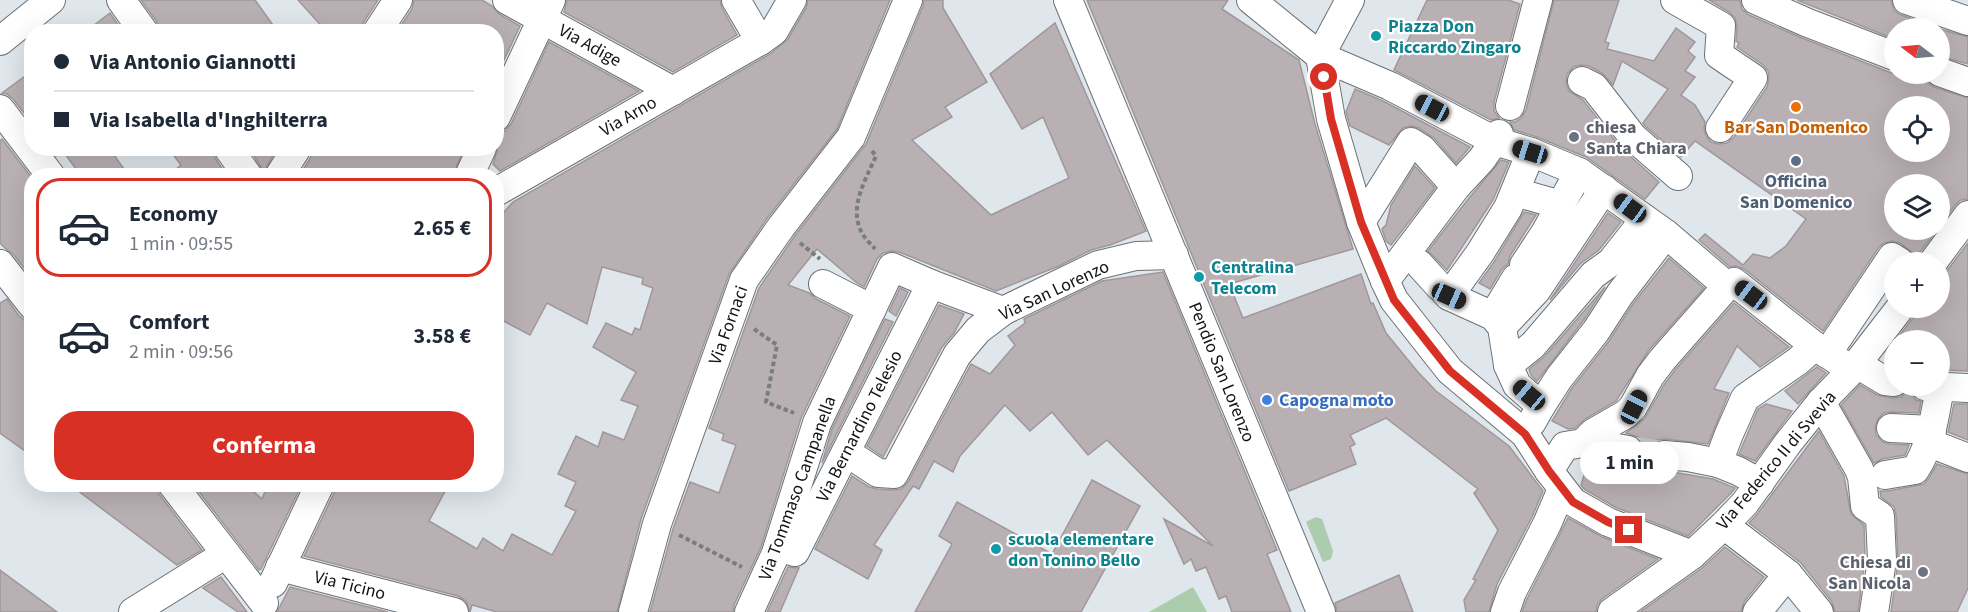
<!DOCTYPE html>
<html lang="it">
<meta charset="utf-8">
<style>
body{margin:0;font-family:"Source Sans 3",sans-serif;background:#f2f2f3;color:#1f2937;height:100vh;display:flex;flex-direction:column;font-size:22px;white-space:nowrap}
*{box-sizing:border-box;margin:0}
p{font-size:20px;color:#747a83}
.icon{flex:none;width:33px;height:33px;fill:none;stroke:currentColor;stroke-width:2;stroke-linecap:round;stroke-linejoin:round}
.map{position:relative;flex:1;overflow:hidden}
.side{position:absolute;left:24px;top:168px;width:480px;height:324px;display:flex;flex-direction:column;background:#fff;border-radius:24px;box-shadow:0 6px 24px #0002}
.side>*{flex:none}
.banner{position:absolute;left:24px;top:24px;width:480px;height:132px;border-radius:24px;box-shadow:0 6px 24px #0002;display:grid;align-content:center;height:132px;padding:0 30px;background:#fff}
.needle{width:39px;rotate:286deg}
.tools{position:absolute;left:1884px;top:18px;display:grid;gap:12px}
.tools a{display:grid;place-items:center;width:66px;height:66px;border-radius:50%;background:#fff;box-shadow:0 6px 24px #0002;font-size:30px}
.end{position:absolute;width:27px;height:27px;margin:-14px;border:8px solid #d93025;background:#fff;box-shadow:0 0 0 3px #fff}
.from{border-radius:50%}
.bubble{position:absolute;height:42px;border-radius:21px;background:#fff;box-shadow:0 6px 24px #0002;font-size:20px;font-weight:700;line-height:42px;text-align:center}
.car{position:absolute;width:18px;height:36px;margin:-18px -9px;border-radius:8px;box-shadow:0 0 4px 2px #0007;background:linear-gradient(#222 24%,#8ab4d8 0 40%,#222 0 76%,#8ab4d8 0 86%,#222 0)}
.banner b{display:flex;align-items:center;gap:21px;height:57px;font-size:22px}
.banner b+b{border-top:2px solid #e0e1e3}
.banner i{width:15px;height:15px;background:#1f2937}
ul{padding:10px 0 0;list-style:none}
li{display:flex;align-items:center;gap:18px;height:99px;margin:0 12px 9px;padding:0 18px;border:3px solid transparent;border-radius:24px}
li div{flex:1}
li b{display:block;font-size:22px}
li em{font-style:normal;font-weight:700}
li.selected{border-color:#d93025}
li>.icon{width:54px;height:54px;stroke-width:1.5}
.button{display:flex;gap:12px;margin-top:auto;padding:12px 30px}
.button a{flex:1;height:69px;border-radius:24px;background:#d93025;color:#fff;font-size:24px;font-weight:700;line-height:69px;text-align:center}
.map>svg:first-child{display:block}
.green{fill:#abcdad}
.building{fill:#b9b0b3;stroke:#9f979a;stroke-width:1.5;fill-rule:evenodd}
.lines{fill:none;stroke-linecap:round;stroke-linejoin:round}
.minor-tunnel{stroke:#c0c6cc;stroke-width:28;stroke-dasharray:28 14;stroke-linecap:butt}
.minor-casing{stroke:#6b7176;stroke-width:30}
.path{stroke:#787d81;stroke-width:4;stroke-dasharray:4.5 3;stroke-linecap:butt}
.minor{stroke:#fff;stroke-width:28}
.route{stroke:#d93025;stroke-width:8}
.culture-dot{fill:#0f9aa8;stroke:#fff;stroke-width:2}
.food-dot{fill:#e8710a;stroke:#fff;stroke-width:2}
.worship-dot{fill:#6b7280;stroke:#fff;stroke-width:2}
.service-dot{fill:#5c6f8a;stroke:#fff;stroke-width:2}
.shop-dot{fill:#3f7fe0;stroke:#fff;stroke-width:2}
.labels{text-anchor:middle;stroke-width:4.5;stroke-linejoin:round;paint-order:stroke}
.culture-label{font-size:18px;font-weight:bold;fill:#0d838f;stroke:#fff;text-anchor:start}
.street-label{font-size:18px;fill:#101214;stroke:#fff}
.worship-label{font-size:18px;font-weight:bold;fill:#5b616d;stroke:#fff;text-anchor:start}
.food-label{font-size:18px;font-weight:bold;fill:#c56008;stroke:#fff}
.service-label{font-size:18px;font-weight:bold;fill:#4e5e75;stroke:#fff}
.shop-label{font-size:18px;font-weight:bold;fill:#366cbe;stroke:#fff;text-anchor:start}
</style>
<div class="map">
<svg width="1968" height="612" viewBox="0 0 1968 612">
<rect width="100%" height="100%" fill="#dfe6ec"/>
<g class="green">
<polygon points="1316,517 1322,519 1333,551 1331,559 1323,562 1306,522"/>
<polygon points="1193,587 1207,612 1149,612"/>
</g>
<g class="building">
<polygon points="141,0 255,0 278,32 160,32 157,22"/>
<polygon points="298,0 378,0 363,23 361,32 327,32"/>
<polygon points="414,0 482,0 492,6 499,14 520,26 496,77 496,32 397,32 412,9"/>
<polygon points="567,0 720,0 722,8 737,35 673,72 564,12"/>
<polygon points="808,0 890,0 837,129 768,217 729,274 641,519 617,612 497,612 472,605 470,612 466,601 458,596 304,556 335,491 336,484 449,484 429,521 477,549 483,538 503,551 512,534 552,555 576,511 565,506 576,482 558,474 576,436 598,447 603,432 624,440 638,406 621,400 636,372 593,347 606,323 632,335 635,328 640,330 653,288 642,284 643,278 602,267 587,324 547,303 530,335 496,317 496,221 513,202 770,54 788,39 806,8"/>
<polygon points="924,0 943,0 943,8 987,82 945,107 952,117 912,140 991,215 1069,178 1043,117 1022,129 990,74 1055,23 1146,231 1110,245 1091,250 1059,266 996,291 899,252 891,251 883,253 877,259 864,287 857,283 817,249 788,285 809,293 816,299 850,316 801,418 761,547 734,605 733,612 650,612 673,529 690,482 719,493 736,445 722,440 724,434 709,428 759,288 794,237 866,144 923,6"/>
<polygon points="1087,0 1228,0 1222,9 1299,60 1315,124 1353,249 1229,284 1243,318 1361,274 1371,304 1373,303 1386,333 1417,371 1436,391 1509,446 1543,491 1532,517 1497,584 1489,612 1466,612 1464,600 1476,580 1473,579 1498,530 1474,493 1478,489 1386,418 1350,435 1355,444 1350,447 1356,464 1289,491"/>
<polygon points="1427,0 1508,0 1520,4 1494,102 1494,111 1499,118 1491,120 1394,70"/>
<path d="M1554 0H1619L1605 42 1609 43 1607 49 1654 61 1676 28 1695 42 1688 51 1695 57 1685 71 1695 77 1681 95 1695 105 1705 122 1704 128 1706 136 1711 142 1718 144 1727 143 1734 137 1767 87 1769 78 1768 71 1763 65 1737 47 1739 43 1736 41 1737 27 1735 18 1729 12 1709 0H1740L1742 9 1749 15 1802 38 1894 74H1924L1927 82 1934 87 1968 98V199L1961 200 1955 205 1940 226V184H1894V230H1937L1920 252 1917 262 1914 254 1900 243 1892 241 1884 243 1879 247 1823 331 1744 269 1736 266 1730 267 1699 240 1705 234 1743 265 1753 254 1770 258 1786 246 1806 219 1695 141 1681 157 1645 126 1643 123 1668 89 1622 61 1613 85 1602 73 1589 66 1580 65 1573 67 1567 74 1566 83 1569 91 1583 100 1620 147 1659 182 1645 199 1586 157 1537 137 1514 130 1510 122H1515L1521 118 1526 110ZM1894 106H1940V152H1894Z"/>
<polygon points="1797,0 1891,0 1894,10 1901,15 1939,28 1894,28 1894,39"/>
<polygon points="110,13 123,32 85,32"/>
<polygon points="1940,29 1968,37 1968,64 1940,56"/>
<polygon points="549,42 639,91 500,171 493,164 498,147 496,133 505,131 511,124"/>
<polygon points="32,71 32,123 13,99 7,94 2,93"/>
<polygon points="1355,89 1383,101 1470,147 1456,163 1434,138 1419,128 1411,126 1403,128 1389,145 1350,126 1346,112"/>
<polygon points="2,139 32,178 32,278 13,254 5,248 0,243 0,141"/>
<polygon points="51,148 109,148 129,176 81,176 63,151 56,156"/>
<polygon points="168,148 212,148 215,158 227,176 168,176 181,165"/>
<polygon points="249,148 277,148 264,172"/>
<polygon points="313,148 464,148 453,176 299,176 311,157"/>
<polygon points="1501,160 1509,162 1493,200 1447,270 1428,251 1469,198"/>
<polygon points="1415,166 1435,188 1391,245 1386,241 1382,229 1386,225 1391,205"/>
<polygon points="1524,212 1536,215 1510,256 1508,264 1502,269 1490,289 1479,283 1494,262"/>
<polygon points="1608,213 1621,222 1599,250 1580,264 1550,300"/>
<polygon points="1968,243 1968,371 1940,370 1940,340 1896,340 1913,318 1916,308 1940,308 1940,277 1946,272"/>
<polygon points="1669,258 1704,288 1649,350 1616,401 1585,419 1575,428 1568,429 1552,421 1572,388 1609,341 1633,304"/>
<polygon points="1163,272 1277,550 1267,554 1291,612 1232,612 1226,596 1219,599 1206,567 1196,571 1191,559 1184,564 1164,519 1213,546 1107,440 1088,455 1052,412 1030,431 1005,405 960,456 953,472 934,461 919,489 913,486 874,545 882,550 868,579 815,549 852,476 869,487 877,489 893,490 901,489 908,482 971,364 990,374 1015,345 1008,336 1025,323 1024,319 1102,281"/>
<polygon points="1605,287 1583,321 1537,381 1531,375 1529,369 1545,356"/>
<polygon points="900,288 908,292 896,316 889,311"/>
<polygon points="7,299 19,316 25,320 32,321 32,456 0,433 0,303"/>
<polygon points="1734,303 1789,347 1760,367 1737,346 1714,389 1729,393 1708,444 1665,439 1656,440 1651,445 1648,454 1649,463 1655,469 1713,479 1735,488 1732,492 1688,536 1615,507 1584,489 1581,485 1589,458 1597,453 1601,459 1608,463 1625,466 1634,465 1641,460 1644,452 1643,444 1638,437 1626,433 1645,418 1664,385 1675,370"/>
<polygon points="939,305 964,314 954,333 942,347 883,457 867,446"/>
<polygon points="885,319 893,322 822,463 832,429"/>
<polygon points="1817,367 1826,373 1798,404 1785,391"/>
<polygon points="1860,385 1877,395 1892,398 1901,397 1909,389 1916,400 1921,401 1919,413 1892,412 1884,413 1878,419 1875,427 1876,435 1883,442 1890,444 1909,445 1905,455 1882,459 1874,463 1841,405"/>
<polygon points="1766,404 1792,411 1755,461 1739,454 1758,409"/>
<polygon points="1954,404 1968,404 1968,440 1948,432"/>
<polygon points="1819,431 1844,476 1851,514 1864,525 1865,559 1858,612 1835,612 1832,602 1801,563 1749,523 1758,513"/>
<polygon points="1937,464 1968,474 1968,588 1957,612 1891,612 1898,562 1896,515 1894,507 1881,497 1880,491 1888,491 1924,484 1929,478"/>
<polygon points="1092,480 1140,506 1081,612 915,612 952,544 939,536 957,502 1052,554"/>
<polygon points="69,484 156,484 159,494 202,550 177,565"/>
<polygon points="193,484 245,484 262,499 268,484 302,484 261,569 259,570"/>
<polygon points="1568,518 1602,537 1658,559 1602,599 1597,605 1596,612 1522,612 1527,599"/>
<polygon points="1725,547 1764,577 1744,602 1741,612 1640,612 1702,568"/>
<polygon points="788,567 799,568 780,612 767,612"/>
<polygon points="0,570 57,612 0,612"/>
<polygon points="1399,575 1413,612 1337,612 1335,603"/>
<polygon points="221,577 247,612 238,612 203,588"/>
<polygon points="290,587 388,612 277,612"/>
</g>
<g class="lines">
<polyline class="minor-tunnel" points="1628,450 1664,455"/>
<g class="minor-casing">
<g id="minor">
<polyline points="121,0 144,32"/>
<polyline points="507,0 673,91"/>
<polyline points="736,0 760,41"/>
<polyline points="1068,0 1321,612"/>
<polyline points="1251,0 1320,56 1390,86 1495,141 1531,152 1579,172 1666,234 1727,286 1734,282 1815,346 1852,370"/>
<polyline points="1675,0 1721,26 1719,55 1753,78 1720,128"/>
<polyline points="1756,0 1808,23 1894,56"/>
<polyline points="1907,0 1968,21"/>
<polyline points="377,32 398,0"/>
<polyline points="0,41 51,0"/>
<polyline points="1320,56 1331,119 1361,222 1385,281 1394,300 1450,371 1525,434 1549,471 1573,502 1608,522 1692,555"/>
<polyline points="1320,56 1350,0"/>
<polyline points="1940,72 1968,82"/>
<polyline points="1582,81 1594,87 1633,137 1678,176"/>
<polyline points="1510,106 1538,0"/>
<polyline points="0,109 51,176"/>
<polyline points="496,117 551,0"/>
<polyline points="228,148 248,176"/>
<polyline points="279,176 297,148"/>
<polyline points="469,176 482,148"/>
<polyline points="496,192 760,41 774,31 792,0"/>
<polyline points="1515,192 1561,205"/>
<polyline points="1361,222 1411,142 1422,149 1456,187"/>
<polyline points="1933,262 1968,215"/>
<polyline points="0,264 32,305"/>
<polyline points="1419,264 1439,286"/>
<polyline points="1524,265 1545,233 1579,172"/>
<polyline points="1385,281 1456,187 1482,159 1499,134"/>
<polyline points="823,284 872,309"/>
<polyline points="1445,292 1449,296 1493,316 1502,327 1508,365 1517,385 1541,406 1532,422"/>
<polyline points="1449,296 1480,253 1508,208 1531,152"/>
<polyline points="1493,316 1516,278"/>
<polyline points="1502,327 1536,291 1604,189"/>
<polyline points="1827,354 1892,257 1900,262"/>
<polyline points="1857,364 1885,381 1894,382"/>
<polyline points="1508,365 1533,345 1593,275 1611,262 1641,224 1643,218"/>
<polyline points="1925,386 1968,388"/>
<polyline points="1821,402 1859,469 1862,477 1865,506 1880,516 1882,560 1874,612"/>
<polyline points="1541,406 1559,378 1596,331 1620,294 1666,234"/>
<polyline points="1891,428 1932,430"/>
<polyline points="1927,442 1968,458"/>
<polyline points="1612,447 1628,450"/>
<polyline points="846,452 878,473 894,474 957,355 978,330 1003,311 1098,265 1136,256 1174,255"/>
<polyline points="1664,455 1688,457 1718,463"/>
<polyline points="1549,471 1565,446 1583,443 1593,433 1626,414 1633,407 1650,376 1662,360 1727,286"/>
<path d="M1885 475 1915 470C1931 446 1935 415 1940 387"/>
<polyline points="1760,483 1738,471 1718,463 1729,434 1745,398 1798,361 1815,346"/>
<polyline points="172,484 264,603"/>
<polyline points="1724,525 1788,574 1819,612"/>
<polyline points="778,547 795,552 931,284"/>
<polyline points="280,567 454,612"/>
<polyline points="273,583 320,484"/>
<polyline points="133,612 226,554"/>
<polyline points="633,612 657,524 744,280 781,227 851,137 908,0"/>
<polyline points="749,612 776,553 817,423 892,267 931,284 1003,311"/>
<polyline points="1505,612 1512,592 1547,524 1562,489"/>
<polyline points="1612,612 1692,555 1724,525 1745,503 1788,443 1821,402 1852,370 1900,308"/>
<polyline points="1757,612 1788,574"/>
</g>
</g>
<g class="path">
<path d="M872 151 876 156C866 179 850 204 860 229 863 237 870 243 875 249"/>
<polyline points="800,243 820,259"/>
<polyline points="754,329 777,345 766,402 794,413"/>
<polyline points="679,535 742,567"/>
</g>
<use href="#minor" class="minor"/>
</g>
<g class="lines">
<polyline class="route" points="1324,77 1331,119 1361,222 1394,300 1450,371 1525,434 1549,471 1573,502 1608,522 1629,530"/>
</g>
<g class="culture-dot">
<circle cx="1376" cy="36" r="6"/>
<circle cx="1199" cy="277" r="6"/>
<circle cx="996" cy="549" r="6"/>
</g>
<circle class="food-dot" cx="1796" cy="107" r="6"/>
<g class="worship-dot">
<circle cx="1574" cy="137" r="6"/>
<circle cx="1923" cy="572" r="6"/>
</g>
<circle class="service-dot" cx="1796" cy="161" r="6"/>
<circle class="shop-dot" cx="1267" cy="400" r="6"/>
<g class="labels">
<g class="culture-label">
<text x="1388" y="32">Piazza Don<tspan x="1388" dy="21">Riccardo Zingaro</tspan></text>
<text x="1211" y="273">Centralina<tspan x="1211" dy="21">Telecom</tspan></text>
<text x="1008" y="545">scuola elementare<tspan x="1008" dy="21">don Tonino Bello</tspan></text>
</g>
<g class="street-label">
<text transform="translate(590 45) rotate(29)" y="6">Via Adige</text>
<text transform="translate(628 116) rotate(-30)" y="6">Via Arno</text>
<text transform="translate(1054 290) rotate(-25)" y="6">Via San Lorenzo</text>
<text transform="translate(728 325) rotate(-70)" y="6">Via Fornaci</text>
<text transform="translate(1222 372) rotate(68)" y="6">Pendio San Lorenzo</text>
<text transform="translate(859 426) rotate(-63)" y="6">Via Bernardino Telesio</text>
<text transform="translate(1776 460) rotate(-50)" y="6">Via Federico II di Svevia</text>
<text transform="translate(797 488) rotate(-70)" y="6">Via Tommaso Campanella</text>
<text transform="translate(350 585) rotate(14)" y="6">Via Ticino</text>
</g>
<g class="worship-label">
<text x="1586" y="133">chiesa<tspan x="1586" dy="21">Santa Chiara</tspan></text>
<text x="1911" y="568" text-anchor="end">Chiesa di<tspan x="1911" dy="21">San Nicola</tspan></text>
</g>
<g class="food-label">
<text x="1796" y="133">Bar San Domenico</text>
</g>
<g class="service-label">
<text x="1796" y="187">Officina<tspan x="1796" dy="21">San Domenico</tspan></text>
</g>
<g class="shop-label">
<text x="1279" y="406">Capogna moto</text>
</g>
</g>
</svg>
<div class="tools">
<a><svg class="needle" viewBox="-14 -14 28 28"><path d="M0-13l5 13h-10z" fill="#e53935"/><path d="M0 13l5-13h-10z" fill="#747a83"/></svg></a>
<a><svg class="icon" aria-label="locate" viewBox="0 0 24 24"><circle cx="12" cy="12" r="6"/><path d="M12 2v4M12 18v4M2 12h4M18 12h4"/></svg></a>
<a><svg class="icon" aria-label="layers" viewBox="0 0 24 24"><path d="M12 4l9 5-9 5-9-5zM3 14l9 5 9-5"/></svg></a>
<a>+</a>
<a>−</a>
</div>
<i class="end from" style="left:1324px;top:77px"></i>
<i class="end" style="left:1629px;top:530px"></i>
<div class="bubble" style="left:1580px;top:442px;width:99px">1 min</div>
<i class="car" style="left:1432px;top:108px;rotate:298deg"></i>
<i class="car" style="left:1530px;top:152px;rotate:287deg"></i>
<i class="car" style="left:1630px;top:208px;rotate:306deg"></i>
<i class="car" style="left:1751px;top:295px;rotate:307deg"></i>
<i class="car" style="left:1449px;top:296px;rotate:114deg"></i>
<i class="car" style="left:1529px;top:395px;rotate:310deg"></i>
<i class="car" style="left:1634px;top:407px;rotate:27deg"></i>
<div class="banner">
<b><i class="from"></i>Via Antonio Giannotti</b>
<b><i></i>Via Isabella d'Inghilterra</b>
</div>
<section class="side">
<ul>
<li class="selected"><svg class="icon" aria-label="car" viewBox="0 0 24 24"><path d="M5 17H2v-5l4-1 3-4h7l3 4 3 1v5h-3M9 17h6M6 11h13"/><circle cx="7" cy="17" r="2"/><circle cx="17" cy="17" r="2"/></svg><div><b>Economy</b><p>1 min · 09:55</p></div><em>2.65 €</em></li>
<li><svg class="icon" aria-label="car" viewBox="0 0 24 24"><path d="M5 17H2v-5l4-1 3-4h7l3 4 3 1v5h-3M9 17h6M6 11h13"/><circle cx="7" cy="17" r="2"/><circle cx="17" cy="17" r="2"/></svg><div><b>Comfort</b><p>2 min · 09:56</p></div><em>3.58 €</em></li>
</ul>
<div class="button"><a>Conferma</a></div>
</section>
</div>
